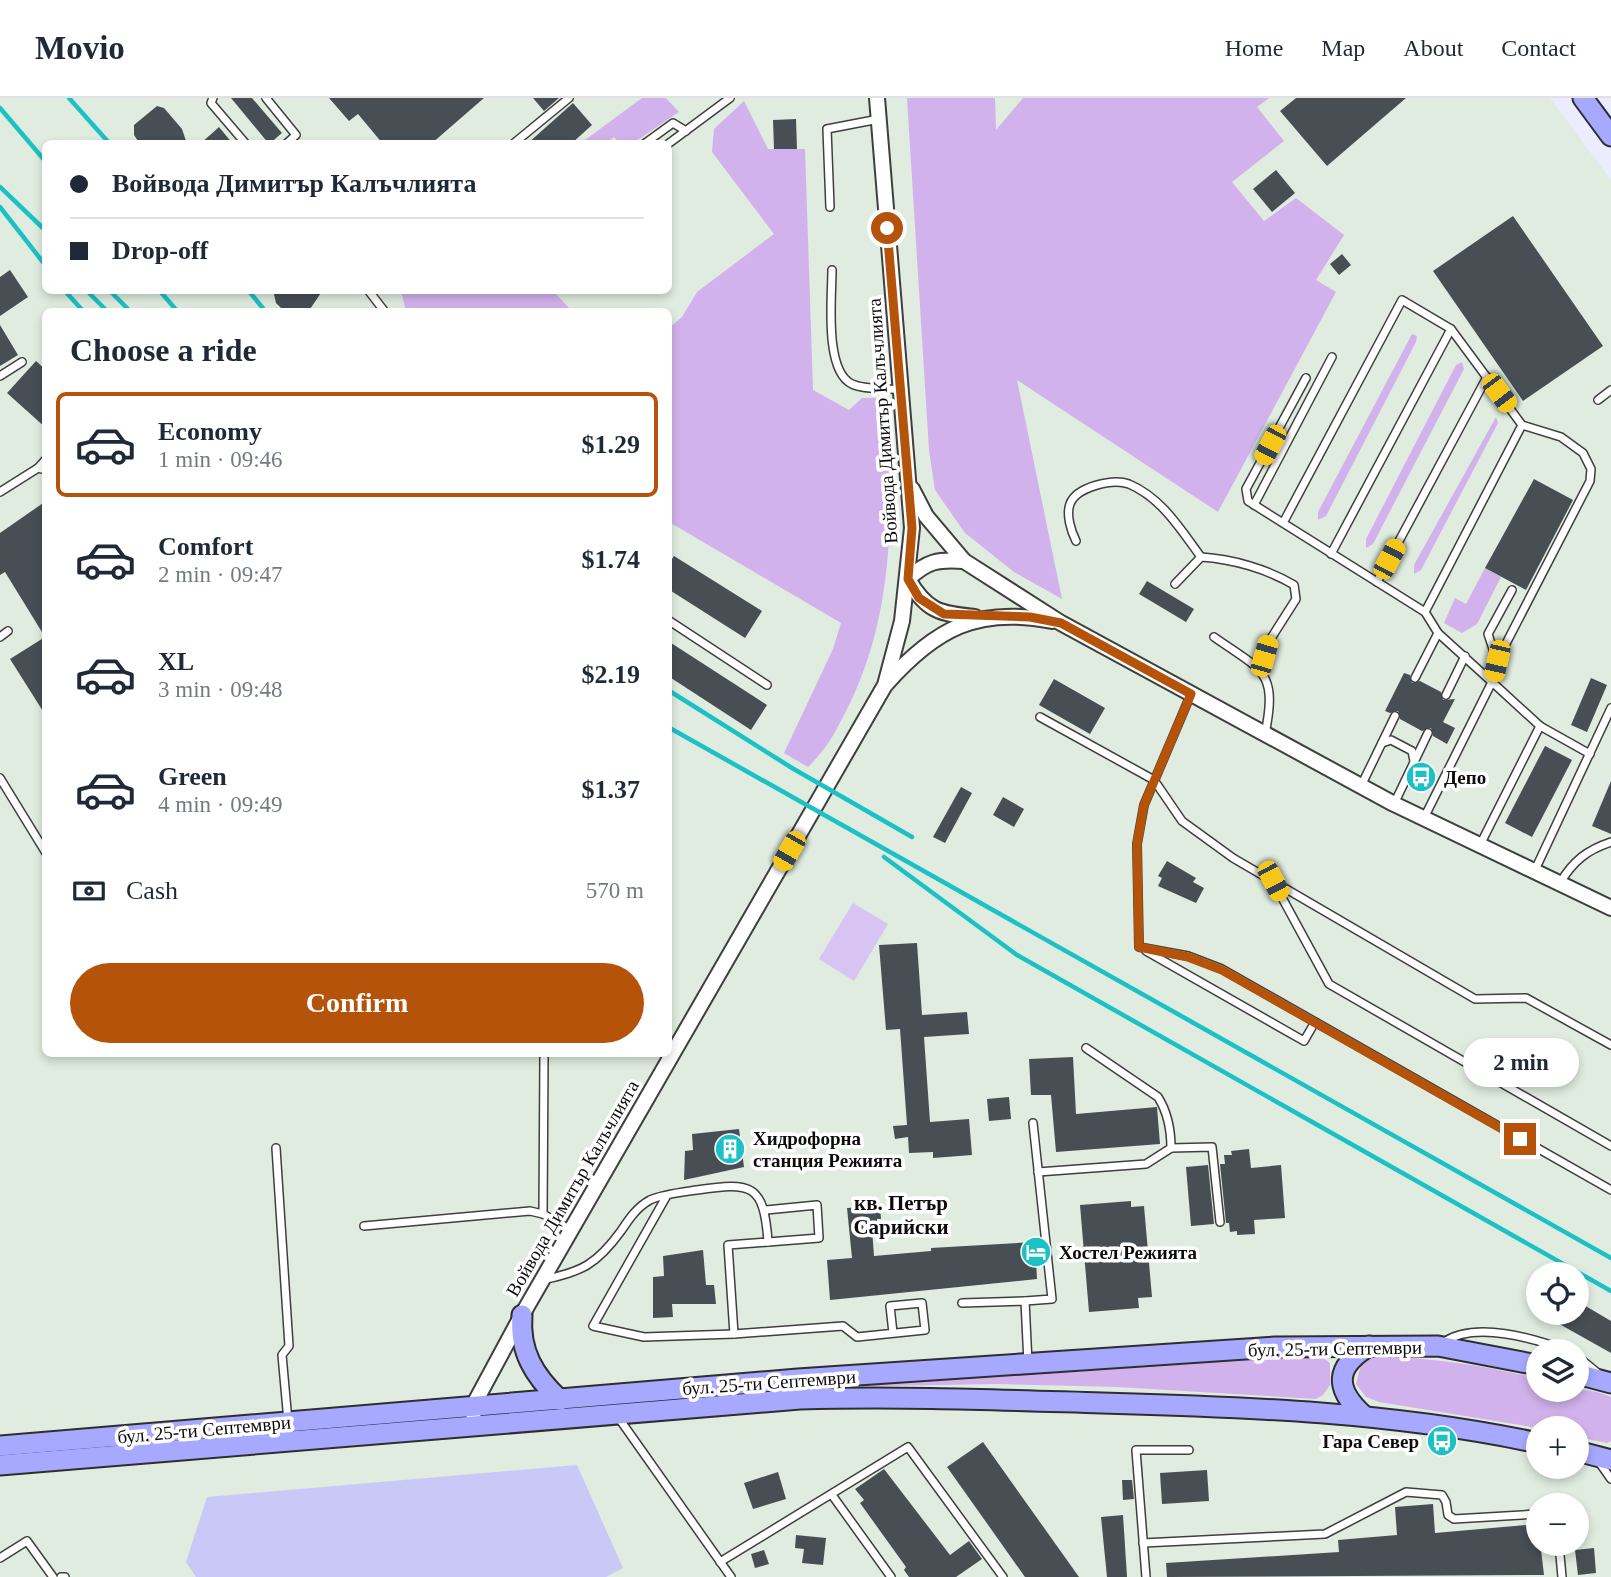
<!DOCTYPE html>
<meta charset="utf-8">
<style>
body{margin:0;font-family:Georgia,serif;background:#f6f6f7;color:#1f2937;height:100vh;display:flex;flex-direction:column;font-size:26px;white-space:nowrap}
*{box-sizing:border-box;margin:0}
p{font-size:23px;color:#747a83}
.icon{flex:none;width:38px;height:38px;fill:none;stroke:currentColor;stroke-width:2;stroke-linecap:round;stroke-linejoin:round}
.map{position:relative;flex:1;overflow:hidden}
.details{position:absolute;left:42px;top:210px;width:630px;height:749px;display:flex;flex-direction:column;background:#fff;border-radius:10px;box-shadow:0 4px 10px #0003}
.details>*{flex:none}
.guide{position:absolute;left:42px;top:42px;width:630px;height:154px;border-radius:10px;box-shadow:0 4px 10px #0003;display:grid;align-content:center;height:154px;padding:0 28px;background:#fff}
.tools{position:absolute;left:1526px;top:1164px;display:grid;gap:14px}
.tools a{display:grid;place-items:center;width:63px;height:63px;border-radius:50%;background:#fff;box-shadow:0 4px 10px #0003;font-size:35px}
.end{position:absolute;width:32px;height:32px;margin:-16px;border:9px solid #b45309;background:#fff;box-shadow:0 0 0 4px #fff}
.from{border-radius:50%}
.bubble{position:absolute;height:49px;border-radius:24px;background:#fff;box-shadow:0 4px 10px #0003;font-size:23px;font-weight:700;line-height:49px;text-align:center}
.car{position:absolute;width:21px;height:42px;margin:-21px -10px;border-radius:9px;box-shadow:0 0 5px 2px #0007;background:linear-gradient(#f5c518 24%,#345 0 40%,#f5c518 0 76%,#345 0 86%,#f5c518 0)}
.guide b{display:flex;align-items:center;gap:24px;height:66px;font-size:26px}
.guide b+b{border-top:2px solid #e0e1e3}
.guide i{width:18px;height:18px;background:#1f2937}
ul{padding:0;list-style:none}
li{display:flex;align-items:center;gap:21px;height:105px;margin:0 14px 10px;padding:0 14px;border:4px solid transparent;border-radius:10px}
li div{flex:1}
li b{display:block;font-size:26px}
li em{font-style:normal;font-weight:700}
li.on{border-color:#b45309}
li>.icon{width:63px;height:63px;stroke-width:1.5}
h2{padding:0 28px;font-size:32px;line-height:84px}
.pay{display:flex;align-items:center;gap:18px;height:77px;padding:0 28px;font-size:26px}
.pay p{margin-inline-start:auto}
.button{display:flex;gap:14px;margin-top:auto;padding:14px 28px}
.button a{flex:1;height:80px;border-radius:42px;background:#b45309;color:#fff;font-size:28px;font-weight:700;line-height:80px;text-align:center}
header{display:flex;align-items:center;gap:42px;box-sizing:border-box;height:98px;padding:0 35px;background:#fff;border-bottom:2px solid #e0e1e3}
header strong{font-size:33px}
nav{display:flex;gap:38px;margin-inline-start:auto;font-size:24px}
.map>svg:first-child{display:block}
.industrial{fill:#dfecdf;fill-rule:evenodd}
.farmland{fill:#c9c9f7}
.green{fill:#d2b2ec}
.pitch{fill:#d7c4f2}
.building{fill:#474f55}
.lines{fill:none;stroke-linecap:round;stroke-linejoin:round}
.service-casing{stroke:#3f3f3f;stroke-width:10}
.minor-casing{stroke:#3f3f3f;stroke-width:18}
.secondary-casing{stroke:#2e2e2e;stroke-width:23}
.service{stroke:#fff;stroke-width:7}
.minor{stroke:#fff;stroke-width:14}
.secondary{stroke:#a6a9ff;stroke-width:19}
.rail{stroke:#1bc1c5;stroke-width:4.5}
.route{stroke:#b45309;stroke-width:9}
.labels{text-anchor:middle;stroke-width:7;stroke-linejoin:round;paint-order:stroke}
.street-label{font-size:19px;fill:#0c0c0c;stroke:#fff}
.poi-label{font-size:19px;font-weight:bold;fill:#0c0c0c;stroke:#fff;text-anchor:start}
.neighbourhood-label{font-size:21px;font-weight:bold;fill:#0c0c0c;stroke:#fff}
</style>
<header>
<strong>Movio</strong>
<nav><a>Home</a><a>Map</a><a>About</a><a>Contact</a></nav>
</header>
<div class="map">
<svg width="1611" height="1479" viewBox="0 0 1611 1479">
<rect width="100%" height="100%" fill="#ebedff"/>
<path class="industrial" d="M0 0H1550L1611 82V1479H0ZM46 46H668V192H46ZM46 214H668V956H46ZM1538 1176H1577V1214H1538ZM1538 1253H1577V1292H1538ZM1538 1330H1577V1368H1538ZM1538 1407H1577V1446H1538Z"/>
<polygon class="farmland" points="577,1367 623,1470 606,1479 196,1479 186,1464 207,1399"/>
<g class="green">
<polygon points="642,0 666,0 679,14 633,45 619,45 614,39 606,45 581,45"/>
<polygon points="907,0 995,0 996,32 1023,0 1269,0 1257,9 1284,43 1232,84 1264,123 1296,100 1344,137 1316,182 1336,194 1218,414 1017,282 1062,501 1014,474 965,435 935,392 929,352"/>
<path d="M744 3 768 51H805L813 292 849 312 862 300H881L889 311C892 411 895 510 851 603 838 629 829 649 808 669L784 655 833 551 841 525 669 424V230L682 219 697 194 774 136 712 54 714 31Z"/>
<polygon points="401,193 553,193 572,213 406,213"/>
<polygon points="1412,236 1417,238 1416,244 1326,418 1318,422 1318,414"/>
<polygon points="1462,264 1464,271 1373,446 1366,450 1366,441 1456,267"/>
<polygon points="1496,319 1498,325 1421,472 1414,476 1414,467"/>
<polygon points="1485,470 1501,479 1477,526 1462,535 1444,525 1455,500 1466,506"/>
<polygon points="1317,1255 1330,1265 1330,1287 1323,1297 1316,1301 1117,1289 997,1286 824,1289 1036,1272"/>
<path d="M1373 1259C1428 1258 1484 1268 1538 1280V1292C1565 1292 1586 1288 1611 1299V1343L1607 1345 1577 1339V1330H1538L1379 1304 1366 1299 1356 1286 1361 1266Z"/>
</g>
<polygon class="pitch" points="853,805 888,826 854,883 819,861"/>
<g class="building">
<polygon points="231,0 252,0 282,35 269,46"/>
<polygon points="329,0 484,0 431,46 383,46 358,16 349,23"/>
<polygon points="533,0 559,0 544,13"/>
<polygon points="1296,0 1406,0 1327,68 1280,13"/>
<polygon points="573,5 592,27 571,46 527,46"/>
<polygon points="157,8 164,10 182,31 187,46 140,46 134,37 134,27"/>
<polygon points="796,21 797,51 774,51 773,22"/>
<polygon points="219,29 233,46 200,46"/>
<polygon points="1276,72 1295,95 1272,114 1253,91"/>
<polygon points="1513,118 1603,248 1523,303 1433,173"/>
<polygon points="1342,156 1351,167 1339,177 1330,166"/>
<polygon points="10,172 28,199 0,218 0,179"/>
<polygon points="273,192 323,192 308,214 285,214 276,205"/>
<polygon points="0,227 18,257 0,268"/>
<polygon points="36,263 46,272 46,330 7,295"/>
<polygon points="1534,381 1573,402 1526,492 1485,470"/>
<polygon points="46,403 46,618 10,561 45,539 5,474 0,477 0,435"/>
<polygon points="674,458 762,513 745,540 668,491 668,467"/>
<polygon points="1147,483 1194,511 1186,524 1139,496"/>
<polygon points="668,543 767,607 751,632 668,578"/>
<polygon points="1404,575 1410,577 1412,585 1420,583 1441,594 1443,602 1455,601 1443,624 1455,630 1447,646 1433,638 1431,630 1422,633 1400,621 1398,613 1390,615 1385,613"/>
<polygon points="1591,580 1607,587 1587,634 1571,627"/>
<polygon points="1054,581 1105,610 1090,636 1039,607"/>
<polygon points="1545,648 1572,662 1532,739 1505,725"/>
<polygon points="1611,683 1611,736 1592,728"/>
<polygon points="961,689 972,695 945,745 933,739"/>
<polygon points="1003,699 1024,711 1014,729 993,717"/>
<polygon points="1167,763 1196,780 1193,784 1204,790 1196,805 1158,788 1162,780 1158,778"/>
<polygon points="917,845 922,917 967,914 969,936 924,939 930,1024 969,1021 972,1057 933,1060 933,1054 909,1055 908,1039 895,1041 893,1028 907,1027 900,931 886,932 879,847"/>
<polygon points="1073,959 1076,1016 1157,1009 1160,1046 1056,1054 1051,997 1031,997 1029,961"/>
<polygon points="1009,999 1011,1021 989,1023 987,1001"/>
<polygon points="739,1031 744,1069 684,1082 685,1053 693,1052 692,1036"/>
<polygon points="1249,1051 1251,1070 1281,1067 1285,1120 1254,1122 1255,1136 1237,1137 1237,1133 1230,1134 1229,1125 1226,1125 1220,1066 1225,1066 1224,1057 1232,1057 1231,1053"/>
<polygon points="1208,1067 1214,1126 1191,1128 1186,1069"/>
<polygon points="1131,1103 1131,1109 1144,1108 1152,1199 1138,1200 1139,1210 1089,1214 1080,1107"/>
<polygon points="880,1108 881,1121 877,1121 877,1131 872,1131 874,1158 931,1153 931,1150 1035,1144 1037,1181 830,1202 827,1162 852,1160 847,1110"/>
<polygon points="703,1152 706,1187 714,1187 716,1206 672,1206 673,1219 653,1220 653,1179 664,1178 663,1158"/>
<polygon points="1577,1203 1611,1223 1611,1255 1554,1223 1560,1214 1577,1214"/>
<polygon points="983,1344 1079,1479 1025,1479 947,1369"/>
<polygon points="884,1371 950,1457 969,1443 982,1461 956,1479 909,1479 904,1472 906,1469 860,1405 864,1402 855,1391"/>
<polygon points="1207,1372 1209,1403 1162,1406 1160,1375"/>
<polygon points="778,1374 786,1401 753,1411 744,1385"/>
<polygon points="1122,1382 1132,1382 1134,1401 1123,1402"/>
<polygon points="1433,1406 1435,1435 1538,1426 1544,1477 1167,1479 1166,1465 1339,1454 1338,1442 1397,1437 1395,1409"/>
<polygon points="1123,1417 1127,1479 1107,1479 1101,1419"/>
<polygon points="796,1437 826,1440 823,1467 802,1465 804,1451 795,1450"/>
<polygon points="1594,1450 1596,1475 1578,1477 1575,1452"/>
<polygon points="764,1452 769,1466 755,1470 751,1456"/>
</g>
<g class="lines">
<g class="service-casing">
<g id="service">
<polyline points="213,0 211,5 246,46"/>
<polyline points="266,0 296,37 286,46"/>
<polyline points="513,46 569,0"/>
<polyline points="644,46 673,25 686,33"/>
<polyline points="668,46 730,0"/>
<polyline points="830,109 827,31 879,21"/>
<path d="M832 172C832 199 824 273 852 286 864 292 887 290 901 292"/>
<polyline points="368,192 385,214"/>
<polyline points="0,278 22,264"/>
<polyline points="1598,302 1611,292"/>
<polyline points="46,361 38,370 46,372"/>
<polyline points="0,394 38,370"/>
<polyline points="1254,407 1332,259"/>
<polyline points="1283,425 1402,202 1451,231 1522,327 1561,339 1583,355 1591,371 1590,383 1497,563 1492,584 1438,535 1425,514 1248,403 1246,391 1306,280"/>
<path d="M1076 443C1071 433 1066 417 1070 406 1076 389 1113 380 1129 386 1162 400 1181 432 1201 459"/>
<polyline points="1331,456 1451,231"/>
<polyline points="1377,484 1487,279"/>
<path d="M1175 486 1201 459C1233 461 1267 471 1294 487L1296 501 1268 545 1260 572"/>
<polyline points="1425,514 1522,327"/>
<polyline points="668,522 767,587"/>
<polyline points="0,539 8,533"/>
<path d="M1214 539C1262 573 1278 572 1265 636"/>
<polyline points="1497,563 1488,536 1512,492"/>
<polyline points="1415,580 1438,535"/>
<polyline points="1191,596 1144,707 1137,746 1139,849 1188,858 1222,871 1611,1092"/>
<polyline points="1446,597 1465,558"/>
<polyline points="1040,619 1154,682 1182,723 1233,760 1475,901 1526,900 1611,947"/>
<polyline points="1382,645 1391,642 1412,653 1414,663"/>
<polyline points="0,680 46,755"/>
<polyline points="1361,688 1395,618"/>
<polyline points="1394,706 1428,635"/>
<polyline points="1424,720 1492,584 1540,628"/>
<polyline points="1480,747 1540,628 1590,656"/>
<polyline points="1534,774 1611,610"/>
<polyline points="1274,785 1329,886 1611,1048"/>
<path d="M1560 785C1573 763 1587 752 1611 744"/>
<polyline points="1146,853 1304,943 1315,924"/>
<polyline points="544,956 543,1116 571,1132"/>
<polyline points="276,1050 289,1248 282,1257 288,1323"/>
<polyline points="1171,1050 1212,1049 1220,1124"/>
<path d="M1038 1074 1146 1066 1171 1050C1171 1032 1168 1015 1158 999L1086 950"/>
<polyline points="666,1099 593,1228 644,1239 734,1236"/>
<polyline points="766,1112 817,1107 819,1140 768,1144"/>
<polyline points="364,1128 530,1113 543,1116"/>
<path d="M542 1182C582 1174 597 1166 621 1133 629 1121 637 1109 650 1102 663 1096 683 1094 697 1092 751 1084 764 1085 768 1144L728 1147 734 1236 843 1228 857 1239 925 1232 922 1205 890 1208 893 1235"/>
<polyline points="1025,1203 1052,1201 1033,1025"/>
<polyline points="962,1205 1025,1203 1028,1265"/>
<path d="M1444 1244C1475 1223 1534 1240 1567 1253"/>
<polyline points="1577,1258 1599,1276"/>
<polyline points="618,1319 731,1479"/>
<polyline points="1599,1364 1611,1381"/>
<polyline points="832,1397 891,1479"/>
<polyline points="1143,1445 1325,1436 1406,1394 1442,1397 1446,1404 1448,1417 1454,1421 1538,1416"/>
<polyline points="1559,1446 1562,1479"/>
<polyline points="0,1460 27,1443 53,1479"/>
<polyline points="720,1464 908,1349 1003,1479"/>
<polyline points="61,1479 65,1479"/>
<polyline points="1146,1479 1136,1352 1189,1352"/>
</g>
</g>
<g class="minor-casing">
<g id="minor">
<polyline points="912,391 926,418 964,463 1061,525 1394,706 1611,810"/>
<path d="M908 481C926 513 940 516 975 519"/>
<path d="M908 481C927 463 938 461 964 463"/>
<path d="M886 586C935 531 977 508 1052 523"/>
<polyline points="474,1329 473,1308 522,1217 885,587 902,523 912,430 877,0"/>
</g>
</g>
<g class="secondary-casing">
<g id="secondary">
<polyline points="1583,0 1611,38"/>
<path d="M522 1217C519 1253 534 1278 560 1302"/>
<polyline points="1577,1276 1611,1285"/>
<path d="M1363 1317C1334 1290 1335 1269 1369 1248"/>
<polyline points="0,1348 798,1281 1275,1249 1438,1248 1538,1267"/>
<polyline points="1577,1353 1611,1362"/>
<path d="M0 1367 800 1301C901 1298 1001 1302 1102 1305 1248 1309 1394 1314 1538 1345"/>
</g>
</g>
<use href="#service" class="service"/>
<use href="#minor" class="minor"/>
<use href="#secondary" class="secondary"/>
<g class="rail">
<polyline points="69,0 110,46"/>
<polyline points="0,10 46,64"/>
<polyline points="0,89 46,133"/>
<polyline points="0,109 46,168"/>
<polyline points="64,192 84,214"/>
<polyline points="86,192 108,214"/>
<polyline points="109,192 131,214"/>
<polyline points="159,192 178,214"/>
<polyline points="248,192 266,214"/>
<polyline points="668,592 792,670 912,739"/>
<polyline points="668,629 1611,1160"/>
<polyline points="884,759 1017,857 1611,1193"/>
</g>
</g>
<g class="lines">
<polyline class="route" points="887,130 912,430 908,481 919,500 944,516 1030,519 1061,525 1191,596 1144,707 1137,746 1139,849 1188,859 1222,872 1520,1041"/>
</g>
<defs>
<g id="bus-disc" transform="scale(1.575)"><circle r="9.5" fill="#1bc1c5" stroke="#fff"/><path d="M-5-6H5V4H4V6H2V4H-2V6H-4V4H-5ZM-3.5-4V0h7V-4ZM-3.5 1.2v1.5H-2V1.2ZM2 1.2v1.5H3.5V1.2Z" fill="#fff"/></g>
<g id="building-disc" transform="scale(1.575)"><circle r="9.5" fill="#1bc1c5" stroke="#fff"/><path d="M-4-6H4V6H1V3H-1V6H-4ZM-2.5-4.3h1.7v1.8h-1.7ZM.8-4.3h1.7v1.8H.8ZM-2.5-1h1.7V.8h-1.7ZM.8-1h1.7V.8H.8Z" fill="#fff"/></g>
<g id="hotel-disc" transform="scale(1.575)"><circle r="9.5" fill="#1bc1c5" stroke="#fff"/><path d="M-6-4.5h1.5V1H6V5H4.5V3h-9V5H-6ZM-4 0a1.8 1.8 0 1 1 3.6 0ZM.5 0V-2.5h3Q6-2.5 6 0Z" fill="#fff"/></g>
</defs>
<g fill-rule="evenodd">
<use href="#bus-disc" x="1421" y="679"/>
<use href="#building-disc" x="730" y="1051"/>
<use href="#hotel-disc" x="1036" y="1154"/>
<use href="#bus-disc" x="1442" y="1343"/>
</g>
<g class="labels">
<g class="street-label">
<text transform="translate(882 323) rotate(-94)" y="7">Войвода Димитър Калъчлията</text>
<text transform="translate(572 1090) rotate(-60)" y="7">Войвода Димитър Калъчлията</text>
<text transform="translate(1335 1250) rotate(-1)" y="7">бул. 25-ти Септември</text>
<text transform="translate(769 1284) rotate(-4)" y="7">бул. 25-ти Септември</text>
<text transform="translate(204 1331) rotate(-5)" y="7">бул. 25-ти Септември</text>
</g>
<g class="poi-label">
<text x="1444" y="686">Депо</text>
<text x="753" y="1047">Хидрофорна<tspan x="753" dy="22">станция Режията</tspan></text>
<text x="1059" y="1161">Хостел Режията</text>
<text x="1419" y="1350" text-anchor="end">Гара Север</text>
</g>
<g class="neighbourhood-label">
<text x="901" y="1112">кв. Петър<tspan x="901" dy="24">Сарийски</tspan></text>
</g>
</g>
</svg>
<div class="tools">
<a><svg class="icon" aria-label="locate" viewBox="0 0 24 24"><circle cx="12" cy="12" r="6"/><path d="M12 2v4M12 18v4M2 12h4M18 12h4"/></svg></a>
<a><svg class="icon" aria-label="layers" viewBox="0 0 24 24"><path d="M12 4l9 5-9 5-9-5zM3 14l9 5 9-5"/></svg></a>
<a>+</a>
<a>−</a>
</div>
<i class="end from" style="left:887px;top:130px"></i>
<i class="end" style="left:1520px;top:1041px"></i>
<div class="bubble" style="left:1463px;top:940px;width:116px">2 min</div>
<i class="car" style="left:1499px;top:295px;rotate:143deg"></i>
<i class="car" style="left:1270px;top:347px;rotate:208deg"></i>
<i class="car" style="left:1389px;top:461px;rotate:28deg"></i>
<i class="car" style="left:1264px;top:558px;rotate:16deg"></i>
<i class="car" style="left:1497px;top:563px;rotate:193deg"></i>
<i class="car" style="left:789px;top:753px;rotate:210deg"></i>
<i class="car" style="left:1273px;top:783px;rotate:152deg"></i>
<div class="guide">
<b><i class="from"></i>Войвода Димитър Калъчлията</b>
<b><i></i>Drop-off</b>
</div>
<section class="details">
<h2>Choose a ride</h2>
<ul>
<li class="on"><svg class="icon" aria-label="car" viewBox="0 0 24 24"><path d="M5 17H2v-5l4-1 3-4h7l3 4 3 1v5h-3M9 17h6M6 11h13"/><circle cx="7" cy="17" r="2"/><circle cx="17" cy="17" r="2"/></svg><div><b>Economy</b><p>1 min · 09:46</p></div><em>$1.29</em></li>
<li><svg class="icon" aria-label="car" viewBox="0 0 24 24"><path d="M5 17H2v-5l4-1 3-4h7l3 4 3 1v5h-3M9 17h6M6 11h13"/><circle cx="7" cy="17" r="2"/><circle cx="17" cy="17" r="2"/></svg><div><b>Comfort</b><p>2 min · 09:47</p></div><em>$1.74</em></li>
<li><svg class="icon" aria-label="car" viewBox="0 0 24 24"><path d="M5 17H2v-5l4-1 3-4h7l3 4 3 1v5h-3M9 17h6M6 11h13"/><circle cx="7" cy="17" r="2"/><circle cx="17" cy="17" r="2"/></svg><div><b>XL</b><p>3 min · 09:48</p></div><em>$2.19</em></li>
<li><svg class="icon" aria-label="car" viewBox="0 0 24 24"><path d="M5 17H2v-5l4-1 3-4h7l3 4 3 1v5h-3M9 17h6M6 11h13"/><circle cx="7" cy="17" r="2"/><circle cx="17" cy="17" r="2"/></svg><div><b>Green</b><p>4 min · 09:49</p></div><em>$1.37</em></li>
</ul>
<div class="pay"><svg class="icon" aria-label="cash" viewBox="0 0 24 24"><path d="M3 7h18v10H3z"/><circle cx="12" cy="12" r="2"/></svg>Cash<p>570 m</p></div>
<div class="button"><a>Confirm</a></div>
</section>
</div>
